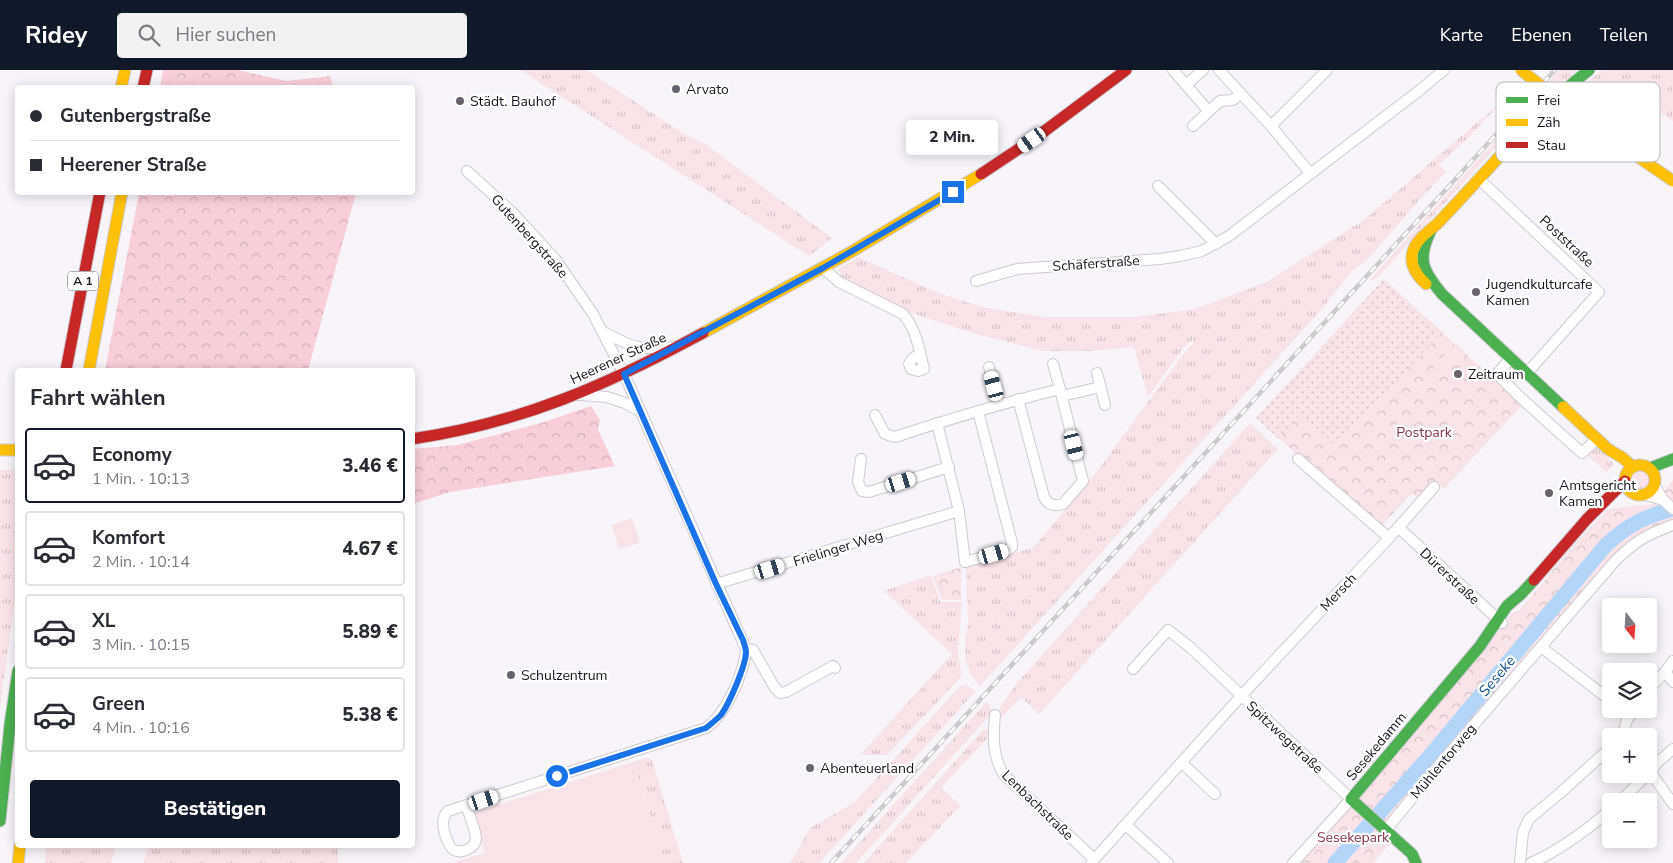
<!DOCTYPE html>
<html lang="de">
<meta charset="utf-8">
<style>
body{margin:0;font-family:"Nunito Sans",sans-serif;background:#f2f2f3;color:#2b2b33;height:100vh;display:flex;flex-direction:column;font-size:19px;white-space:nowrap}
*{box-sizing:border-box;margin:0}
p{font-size:16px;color:#7c7c81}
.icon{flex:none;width:28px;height:28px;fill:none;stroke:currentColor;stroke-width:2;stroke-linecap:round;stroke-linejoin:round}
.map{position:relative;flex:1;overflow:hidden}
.details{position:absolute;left:15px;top:298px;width:400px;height:480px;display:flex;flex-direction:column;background:#fff;border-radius:5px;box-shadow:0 2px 12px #0003}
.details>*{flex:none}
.hud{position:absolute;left:15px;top:15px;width:400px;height:110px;border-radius:5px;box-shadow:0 2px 12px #0003;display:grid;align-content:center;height:110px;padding:0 15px;background:#fff}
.needle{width:32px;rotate:163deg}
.fabs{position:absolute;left:1602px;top:528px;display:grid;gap:10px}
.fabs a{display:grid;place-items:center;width:55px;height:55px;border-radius:5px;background:#fff;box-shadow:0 2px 12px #0003;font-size:25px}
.end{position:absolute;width:22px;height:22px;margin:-11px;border:6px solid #1a73e8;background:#fff;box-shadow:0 0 0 2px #fff}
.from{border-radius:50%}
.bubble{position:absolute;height:35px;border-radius:5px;background:#fff;box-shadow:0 2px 12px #0003;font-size:16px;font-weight:800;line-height:35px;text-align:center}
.car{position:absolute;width:15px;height:30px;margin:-15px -8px;border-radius:6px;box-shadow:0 0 4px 1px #0007;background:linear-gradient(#fff 24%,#345 0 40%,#fff 0 76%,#345 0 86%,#fff 0)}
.hud b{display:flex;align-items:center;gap:18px;height:48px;font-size:19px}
.hud b+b{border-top:1px solid #e1e1e2}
.hud i{width:12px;height:12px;background:#2b2b33}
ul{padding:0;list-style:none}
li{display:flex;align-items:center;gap:15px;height:75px;margin:0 10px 8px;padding:0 5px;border:2px solid #e1e1e2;border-radius:5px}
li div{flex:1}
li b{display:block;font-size:19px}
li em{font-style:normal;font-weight:800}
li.on{border-color:#111827}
li>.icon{width:45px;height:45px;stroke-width:1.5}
h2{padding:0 15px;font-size:22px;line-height:60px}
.primary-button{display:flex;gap:10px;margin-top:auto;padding:10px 15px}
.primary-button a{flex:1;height:58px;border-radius:5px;background:#111827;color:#fff;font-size:20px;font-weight:800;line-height:58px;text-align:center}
header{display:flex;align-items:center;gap:30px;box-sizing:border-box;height:70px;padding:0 25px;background:#111827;color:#fff}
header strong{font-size:24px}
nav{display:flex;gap:28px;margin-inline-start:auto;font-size:18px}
.search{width:350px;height:45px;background:#f2f2f3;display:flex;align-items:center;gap:12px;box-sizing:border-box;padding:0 18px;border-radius:5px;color:#7c7c81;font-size:19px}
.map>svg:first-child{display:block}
.grass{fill:url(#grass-tufts)}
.forest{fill:url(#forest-crowns)}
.park{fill:url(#park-crowns)}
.garden{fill:url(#garden-dots)}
.pitch{fill:#f8e3e8}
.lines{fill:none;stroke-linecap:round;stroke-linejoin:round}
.river{stroke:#b4d5fa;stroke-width:15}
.street-casing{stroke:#cecad2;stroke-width:12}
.fast-casing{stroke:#cecad2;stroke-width:13}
.slow-casing{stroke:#cecad2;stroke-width:13}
.jam-casing{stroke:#cecad2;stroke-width:13}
.street{stroke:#fefefe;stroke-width:10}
.fast{stroke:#4caf50;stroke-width:11}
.slow{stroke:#ffc107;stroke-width:11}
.jam{stroke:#c62828;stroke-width:11}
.rail-casing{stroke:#cccacd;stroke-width:4.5}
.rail{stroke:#fff;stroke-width:2.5;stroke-dasharray:8;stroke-linecap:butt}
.slow-bridge-casing{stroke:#cecad2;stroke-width:13;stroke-linecap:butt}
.slow-bridge{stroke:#ffc107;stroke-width:11}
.route{stroke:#1a73e8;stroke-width:6}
.poi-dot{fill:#67626b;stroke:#fff;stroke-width:2}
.labels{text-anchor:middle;stroke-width:4.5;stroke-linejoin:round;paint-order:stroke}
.shield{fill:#fff;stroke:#5e5a62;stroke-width:1}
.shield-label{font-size:12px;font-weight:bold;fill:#19131e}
.poi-label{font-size:14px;fill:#19131e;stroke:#fff;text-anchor:start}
.street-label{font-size:14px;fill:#19131e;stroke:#fff}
.park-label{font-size:14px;fill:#873149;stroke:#fff}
.water-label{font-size:15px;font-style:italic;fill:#0f5490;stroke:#fff}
.key{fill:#fff;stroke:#bab8bc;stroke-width:1}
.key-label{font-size:14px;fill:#19131e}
</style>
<header>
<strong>Ridey</strong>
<div class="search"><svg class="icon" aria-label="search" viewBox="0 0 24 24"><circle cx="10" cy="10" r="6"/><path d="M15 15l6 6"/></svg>Hier suchen</div>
<nav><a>Karte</a><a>Ebenen</a><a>Teilen</a></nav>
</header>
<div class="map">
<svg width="1673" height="793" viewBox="0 0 1673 793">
<defs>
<pattern id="grass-tufts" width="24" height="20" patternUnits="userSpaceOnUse" patternTransform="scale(1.25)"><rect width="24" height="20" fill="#f8e3e8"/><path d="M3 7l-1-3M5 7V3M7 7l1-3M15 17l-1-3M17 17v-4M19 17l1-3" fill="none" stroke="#d4c2c7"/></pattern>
<pattern id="forest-crowns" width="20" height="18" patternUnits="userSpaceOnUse" patternTransform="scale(1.25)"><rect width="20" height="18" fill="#f8ced8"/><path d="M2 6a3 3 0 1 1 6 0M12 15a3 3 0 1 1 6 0" fill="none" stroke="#d4b0b9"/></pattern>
<pattern id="park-crowns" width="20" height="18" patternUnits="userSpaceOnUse" patternTransform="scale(1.25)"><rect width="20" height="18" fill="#f8e3e8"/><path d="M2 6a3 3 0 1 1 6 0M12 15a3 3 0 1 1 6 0" fill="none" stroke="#d4c2c7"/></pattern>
<pattern id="garden-dots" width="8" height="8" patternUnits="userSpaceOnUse" patternTransform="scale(1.25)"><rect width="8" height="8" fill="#f8e3e8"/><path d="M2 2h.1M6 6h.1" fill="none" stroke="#d4c2c7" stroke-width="1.8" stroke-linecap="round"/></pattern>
</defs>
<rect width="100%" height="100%" fill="#f7f5fa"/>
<g class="grass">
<polygon points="520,0 586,0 686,65 705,74 832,168 809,186"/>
<polygon points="1559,0 1577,0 1537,35 1499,74 1380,205 1372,211 1370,209 1372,207"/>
<polygon points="1602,0 1673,0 1673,51 1640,29 1621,55 1577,22"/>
<polygon points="1500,33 1470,66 1439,95 1446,102 1422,127 1369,188 1350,203 1321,240 980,616 971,604 966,592 965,573 968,552 966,495 1033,478 1095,404 1185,282 1194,272 1193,270 1183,278 1148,327 1134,277 1088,281 1043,281 972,263 909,242 842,207 838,199 858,187 936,222 981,237 1044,247 1136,247 1195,239 1267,212 1365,149"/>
<polygon points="1250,353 1278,379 1039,644 1021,627 999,650 999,639 1017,613"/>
<polygon points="1599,378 1614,394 1606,402 1586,384 1590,379"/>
<polygon points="0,400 18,400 17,514 0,638"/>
<circle cx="1640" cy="410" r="9"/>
<polygon points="931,505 940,532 962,532 958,583 962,606 887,685 860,685 952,584 884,521"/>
<polygon points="966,614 975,622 819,793 789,793 794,787 810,758 855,732 959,617"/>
<polygon points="987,631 990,638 990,645 856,793 841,793"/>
<polygon points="990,659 989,667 941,717 960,736 906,793 864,793 983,660"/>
<polygon points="647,688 652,690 683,793 665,793 633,692"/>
<polygon points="46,775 117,775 111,793 45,793"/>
<polygon points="149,775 338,775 338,793 143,793"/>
</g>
<g class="forest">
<polygon points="163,0 238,0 286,11 330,6 333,17 160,17"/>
<polygon points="139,123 356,123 308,300 105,300"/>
<polygon points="591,336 600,350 598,360 615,396 450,422 413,434 413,379 458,375 544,352"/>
</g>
<g class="park">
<polygon points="1442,262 1522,335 1444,419 1439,415 1423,430 1411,424 1382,455 1278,368 1301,343 1336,376"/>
<polygon points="1673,410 1673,455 1634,472 1434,701 1378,768 1390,774 1373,793 1295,793 1482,576 1496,565 1513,542 1519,541 1583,464 1608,439 1654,434"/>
<polygon points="961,497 961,530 942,530 933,506"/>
</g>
<polygon class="garden" points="1384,209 1442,262 1336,376 1301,344 1278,368 1256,348"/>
<g class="pitch">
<polygon points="1456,273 1464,280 1441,304 1433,297"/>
<polygon points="632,448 640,473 619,479 612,455"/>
<polygon points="633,692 665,793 451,793 485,783 473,743"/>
</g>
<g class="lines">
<path class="river" d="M1335 793 1428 688 1606 475C1628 455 1645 446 1673 439"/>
<g class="street-casing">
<g id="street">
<polyline points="1173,0 1205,37"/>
<polyline points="1219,0 1271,56 1310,103"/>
<polyline points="1186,15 1203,0"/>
<polyline points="1193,56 1220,31 1233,30 1240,24"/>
<polyline points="1271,56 1327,0"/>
<polyline points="1478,108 1599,222 1527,303"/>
<polyline points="1158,116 1216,174"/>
<path d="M823 198 839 212 903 244C917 260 919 280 924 299L918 301 911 299 909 294 913 288 920 284"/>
<polyline points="976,211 1017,199 1160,189 1180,186 1202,181 1229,166 1420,20 1444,0"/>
<path d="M603 262C634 278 639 280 674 277"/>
<polyline points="1511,288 1497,304 1522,329 1582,383 1597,369"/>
<polyline points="1053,294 1060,319"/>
<polyline points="989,297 999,335"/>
<polyline points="1097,303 1105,335"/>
<polyline points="579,325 607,327 625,333 640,341"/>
<polyline points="1062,326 1100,317"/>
<path d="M875 345 885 364 895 367C949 349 1004 333 1060 319L1083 411 1063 434C1055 437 1048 435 1044 427L1018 329"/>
<polyline points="937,353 959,441 965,492 1008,480 1012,477 1012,473 978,341"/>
<polyline points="861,389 858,412 862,421 869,422 949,397"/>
<polyline points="1298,389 1389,468"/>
<polyline points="1655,416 1663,430 1673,439"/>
<polyline points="1646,425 1663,430"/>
<polyline points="1398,457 1502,553"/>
<polyline points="716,514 959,441"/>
<polyline points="1541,577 1611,631"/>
<polyline points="746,579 753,580 775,618 780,623 786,622 833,596 835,598"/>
<polyline points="1133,599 1168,560 1191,578 1351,729 1293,793"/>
<polyline points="1665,602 1673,612"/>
<polyline points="1649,619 1665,602 1673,591"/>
<path d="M995 645C993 666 992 686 1004 705L1094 789"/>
<polyline points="1623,666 1626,652 1634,639"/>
<polyline points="1182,693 1215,724"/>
<polyline points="1649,700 1673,734"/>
<polyline points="1649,703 1658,692 1673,679"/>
<polyline points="1620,731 1648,704"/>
<path d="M466 735C469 744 476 761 476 769 475 778 462 784 454 780 447 776 441 755 444 748 444 745 446 743 448 741L706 658C726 644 744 604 746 579L624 304 593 244 556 190 514 144 467 101"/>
<polyline points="1126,755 1168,793"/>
<path d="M1386 760 1434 701 1616 490C1637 470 1646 465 1673 455"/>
<polyline points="1091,793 1241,626 1389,468 1434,417"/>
<polyline points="1520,793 1523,762 1529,749 1559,724 1611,677"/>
<path d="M1531 793C1560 780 1587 760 1611 739"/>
</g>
</g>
<g class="fast-casing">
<g id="fast">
<polyline points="1568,17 1589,0"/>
<path d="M1431 160C1417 189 1422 200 1442 224L1563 337"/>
<polyline points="1650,398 1673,389"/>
<polyline points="0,751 10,654 18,601"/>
<polyline points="1416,793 1412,784 1351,729 1480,576 1507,536 1521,524 1534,510"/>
</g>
</g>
<g class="slow-casing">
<g id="slow">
<polyline points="121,18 125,0"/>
<path d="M1426 214C1416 205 1409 194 1413 181 1417 168 1430 161 1438 153 1476 113 1512 72 1550 32"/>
<polyline points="703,263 851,182 981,104"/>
<polyline points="89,300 122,122"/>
<polyline points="1563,337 1608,379 1623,388 1633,397"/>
<polyline points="0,380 18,380"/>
<circle cx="1640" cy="410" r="15"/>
<polyline points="18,793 20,775"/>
</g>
</g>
<g class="jam-casing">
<g id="jam">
<polyline points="143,18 147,0"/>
<polyline points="981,104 1038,66 1126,0"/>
<polyline points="66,300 100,122"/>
<path d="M412 369C521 353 607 315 703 263"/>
<polyline points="1534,510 1587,449 1625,411"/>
</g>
</g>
<use href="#street" class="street"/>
<use href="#fast" class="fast"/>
<use href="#slow" class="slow"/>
<use href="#jam" class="jam"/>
<g class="rail-casing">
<polyline id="rail" points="831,793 1555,0"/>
</g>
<use href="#rail" class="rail"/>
<g class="slow-bridge-casing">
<polyline id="slow-bridge" points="1521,0 1583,49 1673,111"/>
</g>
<use href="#slow-bridge" class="slow-bridge"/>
</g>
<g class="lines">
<path class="route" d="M557 706 706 658C711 654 716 650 721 645 729 634 746 595 746 582 746 578 744 574 743 570L716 514 624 304 823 198 953 122"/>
</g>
<g class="poi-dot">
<circle cx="676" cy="19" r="5"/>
<circle cx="460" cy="31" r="5"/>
<circle cx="1476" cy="222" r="5"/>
<circle cx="1458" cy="304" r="5"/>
<circle cx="1549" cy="423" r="5"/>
<circle cx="511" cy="605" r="5"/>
<circle cx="810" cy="698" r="5"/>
</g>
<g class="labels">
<rect class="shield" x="68" y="201.5" width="30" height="19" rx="4"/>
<g class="shield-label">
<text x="83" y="215">A 1</text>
</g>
<g class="poi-label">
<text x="686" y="24">Arvato</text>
<text x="470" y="36">Städt. Bauhof</text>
<text x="1486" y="219">Jugendkulturcafe<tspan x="1486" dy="16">Kamen</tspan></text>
<text x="1468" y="309">Zeitraum</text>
<text x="1559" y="420">Amtsgericht<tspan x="1559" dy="16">Kamen</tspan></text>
<text x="521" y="610">Schulzentrum</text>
<text x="820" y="703">Abenteuerland</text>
</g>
<g class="street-label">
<text transform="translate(530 166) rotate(48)" y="5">Gutenbergstraße</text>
<text transform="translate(1567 171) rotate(43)" y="5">Poststraße</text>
<text transform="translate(1096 193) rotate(-4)" y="5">Schäferstraße</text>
<text transform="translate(618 288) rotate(-25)" y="5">Heerener Straße</text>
<text transform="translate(838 478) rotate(-17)" y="5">Frielinger Weg</text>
<text transform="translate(1450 506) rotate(43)" y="5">Dürerstraße</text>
<text transform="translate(1338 522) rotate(-47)" y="5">Mersch</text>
<text transform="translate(1285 667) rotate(43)" y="5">Spitzwegstraße</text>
<text transform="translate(1376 676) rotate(-50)" y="5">Sesekedamm</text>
<text transform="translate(1443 691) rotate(-50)" y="5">Mühlentorweg</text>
<text transform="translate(1038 735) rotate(44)" y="5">Lenbachstraße</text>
</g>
<g class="park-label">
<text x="1424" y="367">Postpark</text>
<text x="1353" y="772">Sesekepark</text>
</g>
<g class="water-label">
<text transform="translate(1497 606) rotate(-50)" y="5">Seseke</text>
</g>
</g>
<rect x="1496" y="12" width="164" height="80" rx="8" class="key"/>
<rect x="1506" y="27" width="22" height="6" fill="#4caf50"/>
<rect x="1506" y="49" width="22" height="7" fill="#ffc107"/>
<rect x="1506" y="72" width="22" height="6" fill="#c62828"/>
<g class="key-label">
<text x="1537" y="35">Frei</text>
<text x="1537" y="57">Zäh</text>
<text x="1537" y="80">Stau</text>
</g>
</svg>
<div class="fabs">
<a><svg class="needle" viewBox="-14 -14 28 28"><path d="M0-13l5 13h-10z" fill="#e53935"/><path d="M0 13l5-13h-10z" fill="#7c7c81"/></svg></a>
<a><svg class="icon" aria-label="layers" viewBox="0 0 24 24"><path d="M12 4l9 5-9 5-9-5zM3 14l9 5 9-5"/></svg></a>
<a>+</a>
<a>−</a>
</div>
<i class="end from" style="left:557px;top:706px"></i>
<i class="end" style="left:953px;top:122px"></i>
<div class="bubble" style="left:906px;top:50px;width:92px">2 Min.</div>
<i class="car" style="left:1032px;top:70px;rotate:235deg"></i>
<i class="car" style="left:994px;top:316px;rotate:345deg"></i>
<i class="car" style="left:1074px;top:375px;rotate:166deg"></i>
<i class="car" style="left:901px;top:412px;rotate:73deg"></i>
<i class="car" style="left:994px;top:484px;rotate:74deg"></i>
<i class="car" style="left:770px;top:499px;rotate:73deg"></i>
<i class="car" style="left:484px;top:730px;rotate:72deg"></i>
<div class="hud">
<b><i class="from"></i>Gutenbergstraße</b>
<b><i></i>Heerener Straße</b>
</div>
<section class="details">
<h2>Fahrt wählen</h2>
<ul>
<li class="on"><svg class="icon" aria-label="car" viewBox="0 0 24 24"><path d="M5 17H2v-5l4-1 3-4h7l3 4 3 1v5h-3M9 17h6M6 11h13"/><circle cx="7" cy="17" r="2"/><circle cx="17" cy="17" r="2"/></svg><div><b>Economy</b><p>1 Min. · 10:13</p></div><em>3.46 €</em></li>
<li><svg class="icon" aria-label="car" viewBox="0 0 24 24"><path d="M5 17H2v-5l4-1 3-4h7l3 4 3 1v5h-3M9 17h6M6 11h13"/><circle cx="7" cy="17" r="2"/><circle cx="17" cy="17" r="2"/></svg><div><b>Komfort</b><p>2 Min. · 10:14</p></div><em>4.67 €</em></li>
<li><svg class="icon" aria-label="car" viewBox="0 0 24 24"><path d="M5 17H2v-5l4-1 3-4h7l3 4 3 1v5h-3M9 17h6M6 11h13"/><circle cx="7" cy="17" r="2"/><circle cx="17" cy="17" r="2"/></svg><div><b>XL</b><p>3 Min. · 10:15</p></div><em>5.89 €</em></li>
<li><svg class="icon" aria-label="car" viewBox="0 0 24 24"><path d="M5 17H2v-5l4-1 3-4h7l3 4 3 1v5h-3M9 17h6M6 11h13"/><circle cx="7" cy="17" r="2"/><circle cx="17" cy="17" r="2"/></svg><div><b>Green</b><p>4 Min. · 10:16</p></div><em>5.38 €</em></li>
</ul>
<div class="primary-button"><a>Bestätigen</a></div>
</section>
</div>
